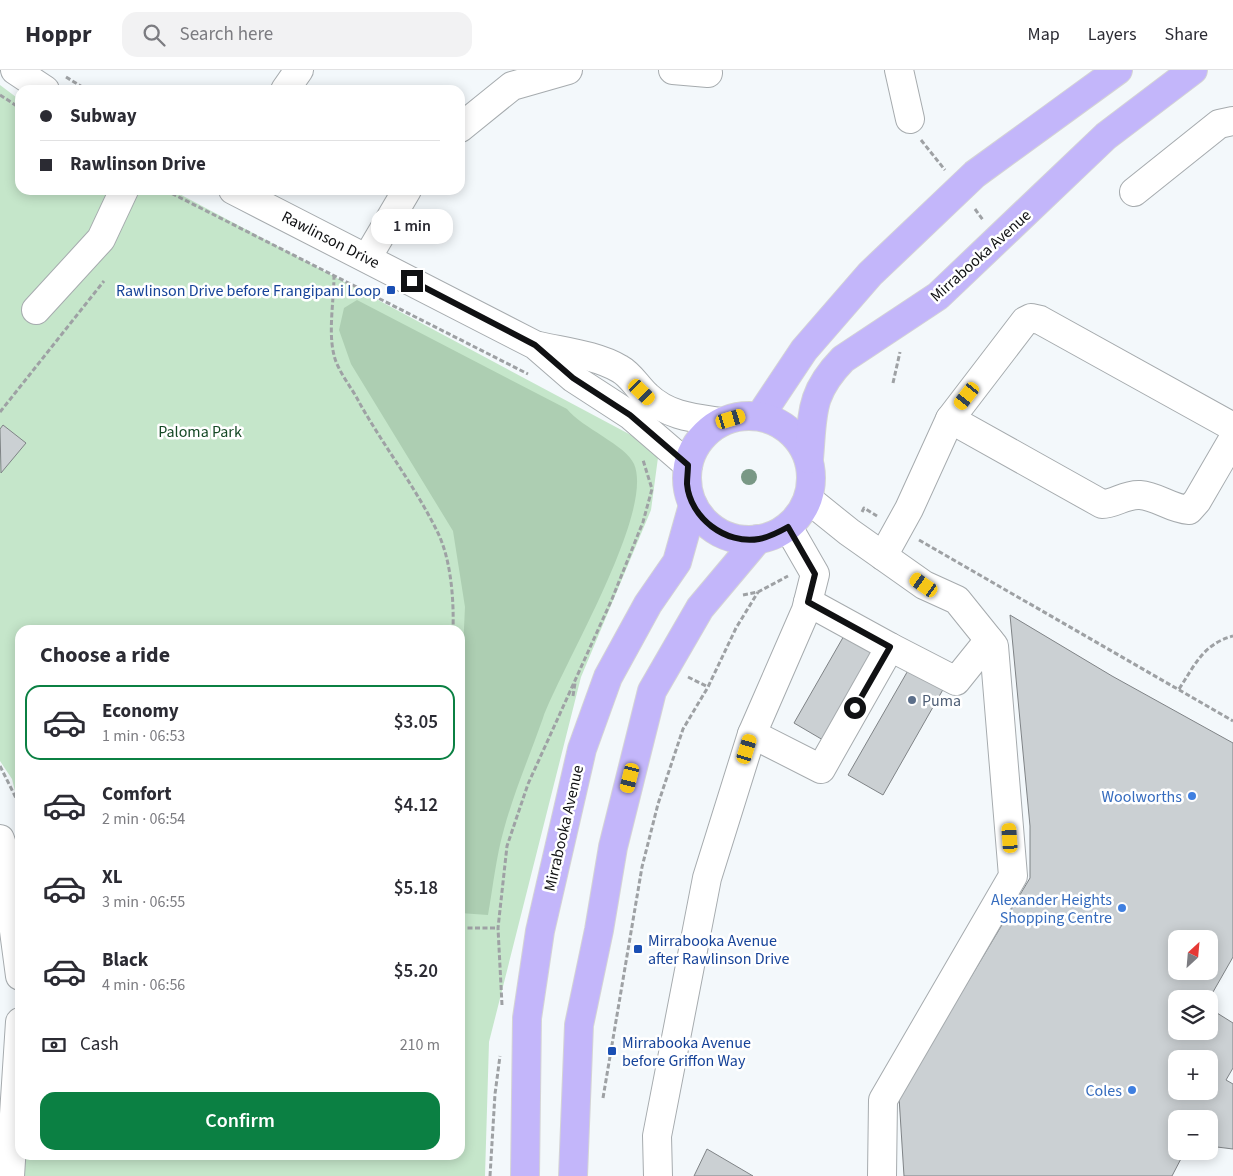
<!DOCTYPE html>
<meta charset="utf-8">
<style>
body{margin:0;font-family:"Source Sans 3",sans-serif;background:#f2f2f3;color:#2b2b33;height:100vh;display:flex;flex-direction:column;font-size:19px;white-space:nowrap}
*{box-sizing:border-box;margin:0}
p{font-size:16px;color:#7c7c81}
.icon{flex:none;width:28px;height:28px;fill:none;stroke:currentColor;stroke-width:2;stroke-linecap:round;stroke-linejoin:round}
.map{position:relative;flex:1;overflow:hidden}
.details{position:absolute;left:15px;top:555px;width:450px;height:535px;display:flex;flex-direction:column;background:#fff;border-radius:15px;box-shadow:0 2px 12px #0003}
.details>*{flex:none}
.hud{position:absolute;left:15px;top:15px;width:450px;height:110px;border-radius:15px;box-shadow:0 2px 12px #0003;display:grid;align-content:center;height:110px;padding:0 25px;background:#fff}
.needle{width:32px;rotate:26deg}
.tools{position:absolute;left:1168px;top:860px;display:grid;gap:10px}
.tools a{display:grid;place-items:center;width:50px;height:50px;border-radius:10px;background:#fff;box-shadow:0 2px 12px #0003;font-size:25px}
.end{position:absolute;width:22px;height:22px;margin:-11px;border:6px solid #101113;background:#fff;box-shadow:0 0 0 2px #fff}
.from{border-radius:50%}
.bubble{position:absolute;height:35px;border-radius:15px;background:#fff;box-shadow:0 2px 12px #0003;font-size:16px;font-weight:600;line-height:35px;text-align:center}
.car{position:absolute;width:15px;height:30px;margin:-15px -8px;border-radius:6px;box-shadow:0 0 4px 1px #0007;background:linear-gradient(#f5c518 24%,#345 0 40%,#f5c518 0 76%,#345 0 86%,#f5c518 0)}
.hud b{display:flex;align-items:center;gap:18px;height:48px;font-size:19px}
.hud b+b{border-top:1px solid #e1e1e2}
.hud i{width:12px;height:12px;background:#2b2b33}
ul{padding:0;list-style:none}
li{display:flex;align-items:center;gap:15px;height:75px;margin:0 10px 8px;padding:0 15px;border:2px solid transparent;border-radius:15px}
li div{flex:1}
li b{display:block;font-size:19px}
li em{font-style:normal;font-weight:600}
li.selected{border-color:#0b8043}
li>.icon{width:45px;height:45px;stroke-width:1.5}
h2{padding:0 25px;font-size:22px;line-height:60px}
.pay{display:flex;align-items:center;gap:12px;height:55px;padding:0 25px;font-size:19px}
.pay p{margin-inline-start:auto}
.primary-button{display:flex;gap:10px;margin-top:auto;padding:10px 25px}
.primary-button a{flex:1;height:58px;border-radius:15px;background:#0b8043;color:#fff;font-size:20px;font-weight:600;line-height:58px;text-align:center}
header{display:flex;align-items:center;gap:30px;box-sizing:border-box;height:70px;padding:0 25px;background:#fff;border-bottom:1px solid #e1e1e2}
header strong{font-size:24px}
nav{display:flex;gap:28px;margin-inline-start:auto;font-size:18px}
.search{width:350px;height:45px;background:#f2f2f3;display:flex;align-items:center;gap:12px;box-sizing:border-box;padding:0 18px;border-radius:15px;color:#7c7c81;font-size:19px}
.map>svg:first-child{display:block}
.green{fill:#c5e6ca}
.forest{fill:#adceb2}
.building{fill:#cbd0d3;stroke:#7f8386;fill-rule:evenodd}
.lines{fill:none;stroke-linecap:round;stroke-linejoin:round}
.minor-casing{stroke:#a6abae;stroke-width:30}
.major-casing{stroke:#d4d4d5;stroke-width:30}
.path{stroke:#9ea1a4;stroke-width:3;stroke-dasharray:5 2.5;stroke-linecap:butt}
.minor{stroke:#fff;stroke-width:28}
.major{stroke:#c3b6fa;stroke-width:28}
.tree{fill:#799885}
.route{stroke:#101113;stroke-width:6}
.transit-dot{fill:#1a4fb4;stroke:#fff;stroke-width:2}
.service-dot{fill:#5c6f8a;stroke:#fff;stroke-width:2}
.shop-dot{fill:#3f7fe0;stroke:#fff;stroke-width:2}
.labels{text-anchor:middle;stroke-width:5;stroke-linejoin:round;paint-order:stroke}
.street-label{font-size:16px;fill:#101113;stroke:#fff}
.transit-label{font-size:16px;fill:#164399;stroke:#fff;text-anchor:start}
.park-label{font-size:16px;fill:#154925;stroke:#fff}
.service-label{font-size:16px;fill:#4e5e75;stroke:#fff;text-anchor:start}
.shop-label{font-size:16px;fill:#366cbe;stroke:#fff;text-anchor:end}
</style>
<header>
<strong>Hoppr</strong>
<div class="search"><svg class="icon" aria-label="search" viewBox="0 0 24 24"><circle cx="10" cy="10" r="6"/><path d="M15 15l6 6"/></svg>Search here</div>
<nav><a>Map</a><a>Layers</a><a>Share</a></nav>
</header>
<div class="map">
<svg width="1233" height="1106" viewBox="0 0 1233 1106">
<rect width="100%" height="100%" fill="#f3f8fb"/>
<polygon class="green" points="0,15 20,30 20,120 172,120 659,380 651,440 581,607 489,972 485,1106 14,1106 20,1085 460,1085 460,560 20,560 20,741 12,709 0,691"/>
<path class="forest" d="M357 230 567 339C582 358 626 375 634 394 655 442 562 596 543 648 530 685 514 722 504 759 496 787 493 817 488 845L460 843V643L465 537 453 461 351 294 339 260 344 238Z"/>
<g class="building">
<polygon points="3,355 26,373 1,403 0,359"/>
<path d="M1010 545 1112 606 1233 673V887L1209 929H1176V961H1209V938L1233 953V998L1226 1010 1233 1014V1079L1209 1076V1049H1176V1081H1185L1172 1106H904L899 1027 1030 808V756ZM1176 869H1209V901H1176ZM1176 989H1209V1021H1176Z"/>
<polygon points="845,564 874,581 823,670 794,653"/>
<polygon points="910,597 945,616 883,725 848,705"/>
<polygon points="707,1079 753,1106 694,1106"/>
</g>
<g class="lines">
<g class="minor-casing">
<g id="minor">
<polyline points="15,0 45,20"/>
<polyline points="673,0 708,3"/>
<polyline points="899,0 910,49"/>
<polyline points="285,20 299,0"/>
<polyline points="460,58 512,16 568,0"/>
<polyline points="233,120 535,275 573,308 630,345 688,395"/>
<polyline points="1134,122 1219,54 1233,51"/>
<polyline points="367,188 407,120"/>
<polyline points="36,240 101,169 124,120"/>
<path d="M539 276C565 282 596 285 620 299 631 305 637 317 647 326 668 346 693 348 721 352"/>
<path d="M950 349 1102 434C1115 434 1125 424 1140 425 1157 426 1171 439 1189 440L1197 431 1233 369"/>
<polyline points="808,429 849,462 924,515 957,530 994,576 1013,806 883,1030 882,1106"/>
<polyline points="883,486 909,439 950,349 1025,251 1031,248 1040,250 1233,357"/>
<polyline points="890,577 956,611 989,570"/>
<polyline points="752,664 821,699 890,577 808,532"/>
<polyline points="0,769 3,778 20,906"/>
<polyline points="10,1106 20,952"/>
<polyline points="658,1106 657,1066 707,808 752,664 806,540 815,504 788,457"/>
</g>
</g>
<g class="major-casing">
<g id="major">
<polyline points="760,346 804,280 870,204 975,104 1118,0"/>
<circle cx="749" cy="408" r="62"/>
<path d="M809 389C813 344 809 324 843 289L938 226 1106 66 1193 0"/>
<polyline points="525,1106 527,948 540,861 582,679 608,607 648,534 677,492 693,435"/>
<polyline points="573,1106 579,955 599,860 613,777 652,621 700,538 758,469"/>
</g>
</g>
<g class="path">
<polyline points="66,7 87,20"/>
<polyline points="0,25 20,38"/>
<polyline points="921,70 945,100"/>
<polyline points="165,120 528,304"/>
<polyline points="975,139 983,150"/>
<path d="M334 205C334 230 328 262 334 285 337 300 352 318 359 332 383 375 414 415 436 459 451 487 454 529 453 560"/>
<polyline points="893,313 900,282"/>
<polyline points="0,342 104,211"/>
<polyline points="862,442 864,438 877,446"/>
<polyline points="919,470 1233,651"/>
<polyline points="743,525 758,522 788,506"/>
<polyline points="688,607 708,617"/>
<path d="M1179 619C1195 595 1203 574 1233 566"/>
<polyline points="573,626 575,613"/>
<polyline points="0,696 20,736"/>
<polyline points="460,858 498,858"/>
<polyline points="502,935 498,858 507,776 528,714 612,529 643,452 652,419 643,390"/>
<polyline points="603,1028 642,797 658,734 683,659 708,617 736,558 758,522"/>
<polyline points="490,1106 495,1024 500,986"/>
</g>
<use href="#minor" class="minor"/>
<use href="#major" class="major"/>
</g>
<circle class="tree" cx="749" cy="407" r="8"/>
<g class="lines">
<path class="route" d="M412 211 535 275 573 308 630 345 688 395C688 401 687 408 687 414 690 448 726 475 759 469 770 467 779 462 788 457L815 504 808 532 890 577 855 638"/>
</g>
<g class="transit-dot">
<rect x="386" y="215" width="10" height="10" rx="2.5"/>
<rect x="633" y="874" width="10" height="10" rx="2.5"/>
<rect x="607" y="976" width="10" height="10" rx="2.5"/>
</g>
<circle class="service-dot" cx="912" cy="630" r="5"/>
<g class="shop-dot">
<circle cx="1192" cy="726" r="5"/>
<circle cx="1122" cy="838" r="5"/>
<circle cx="1132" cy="1020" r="5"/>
</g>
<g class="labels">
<g class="street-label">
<text transform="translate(331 169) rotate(27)" y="6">Rawlinson Drive</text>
<text transform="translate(980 185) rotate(-42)" y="6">Mirrabooka Avenue</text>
<text transform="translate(563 758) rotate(-77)" y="6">Mirrabooka Avenue</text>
</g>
<g class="transit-label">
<text x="381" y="226" text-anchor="end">Rawlinson Drive before Frangipani Loop</text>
<text x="648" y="876">Mirrabooka Avenue<tspan x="648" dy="18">after Rawlinson Drive</tspan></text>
<text x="622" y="978">Mirrabooka Avenue<tspan x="622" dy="18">before Griffon Way</tspan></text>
</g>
<g class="park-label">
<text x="200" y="367">Paloma Park</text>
</g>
<g class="service-label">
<text x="922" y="636">Puma</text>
</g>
<g class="shop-label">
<text x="1182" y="732">Woolworths</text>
<text x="1112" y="835">Alexander Heights<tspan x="1112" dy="18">Shopping Centre</tspan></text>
<text x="1122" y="1026">Coles</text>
</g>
</g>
</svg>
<div class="tools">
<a><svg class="needle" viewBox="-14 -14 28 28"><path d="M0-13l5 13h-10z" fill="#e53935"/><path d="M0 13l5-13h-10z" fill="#7c7c81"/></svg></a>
<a><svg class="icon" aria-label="layers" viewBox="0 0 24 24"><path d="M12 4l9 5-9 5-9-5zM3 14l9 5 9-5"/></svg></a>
<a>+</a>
<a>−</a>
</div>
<i class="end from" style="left:855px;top:638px"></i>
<i class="end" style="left:412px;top:211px"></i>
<div class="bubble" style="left:371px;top:139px;width:82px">1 min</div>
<i class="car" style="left:642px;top:322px;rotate:134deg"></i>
<i class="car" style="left:967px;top:326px;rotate:218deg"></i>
<i class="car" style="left:731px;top:349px;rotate:73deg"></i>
<i class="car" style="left:924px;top:515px;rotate:305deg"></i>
<i class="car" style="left:747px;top:679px;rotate:17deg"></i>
<i class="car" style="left:630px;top:708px;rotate:194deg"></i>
<i class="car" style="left:1010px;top:768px;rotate:356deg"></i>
<div class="hud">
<b><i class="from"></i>Subway</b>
<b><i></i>Rawlinson Drive</b>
</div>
<section class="details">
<h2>Choose a ride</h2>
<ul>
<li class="selected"><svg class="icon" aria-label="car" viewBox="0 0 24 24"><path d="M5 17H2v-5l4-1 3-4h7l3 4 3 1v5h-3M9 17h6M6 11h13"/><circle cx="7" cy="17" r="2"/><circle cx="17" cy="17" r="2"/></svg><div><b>Economy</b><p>1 min · 06:53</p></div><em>$3.05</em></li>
<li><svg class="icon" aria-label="car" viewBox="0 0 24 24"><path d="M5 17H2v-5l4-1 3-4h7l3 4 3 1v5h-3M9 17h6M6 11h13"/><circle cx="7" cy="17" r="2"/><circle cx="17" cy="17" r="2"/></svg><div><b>Comfort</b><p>2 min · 06:54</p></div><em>$4.12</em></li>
<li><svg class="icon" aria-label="car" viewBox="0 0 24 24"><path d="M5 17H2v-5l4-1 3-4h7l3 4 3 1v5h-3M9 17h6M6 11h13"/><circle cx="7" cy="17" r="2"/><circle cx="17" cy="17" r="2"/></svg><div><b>XL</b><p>3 min · 06:55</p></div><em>$5.18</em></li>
<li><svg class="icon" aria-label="car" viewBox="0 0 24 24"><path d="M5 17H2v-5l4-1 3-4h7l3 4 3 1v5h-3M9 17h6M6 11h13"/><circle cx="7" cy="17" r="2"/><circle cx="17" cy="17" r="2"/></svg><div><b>Black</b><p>4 min · 06:56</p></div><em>$5.20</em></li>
</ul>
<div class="pay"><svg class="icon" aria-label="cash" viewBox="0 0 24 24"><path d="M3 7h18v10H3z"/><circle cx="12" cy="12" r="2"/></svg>Cash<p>210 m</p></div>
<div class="primary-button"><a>Confirm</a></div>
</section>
</div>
